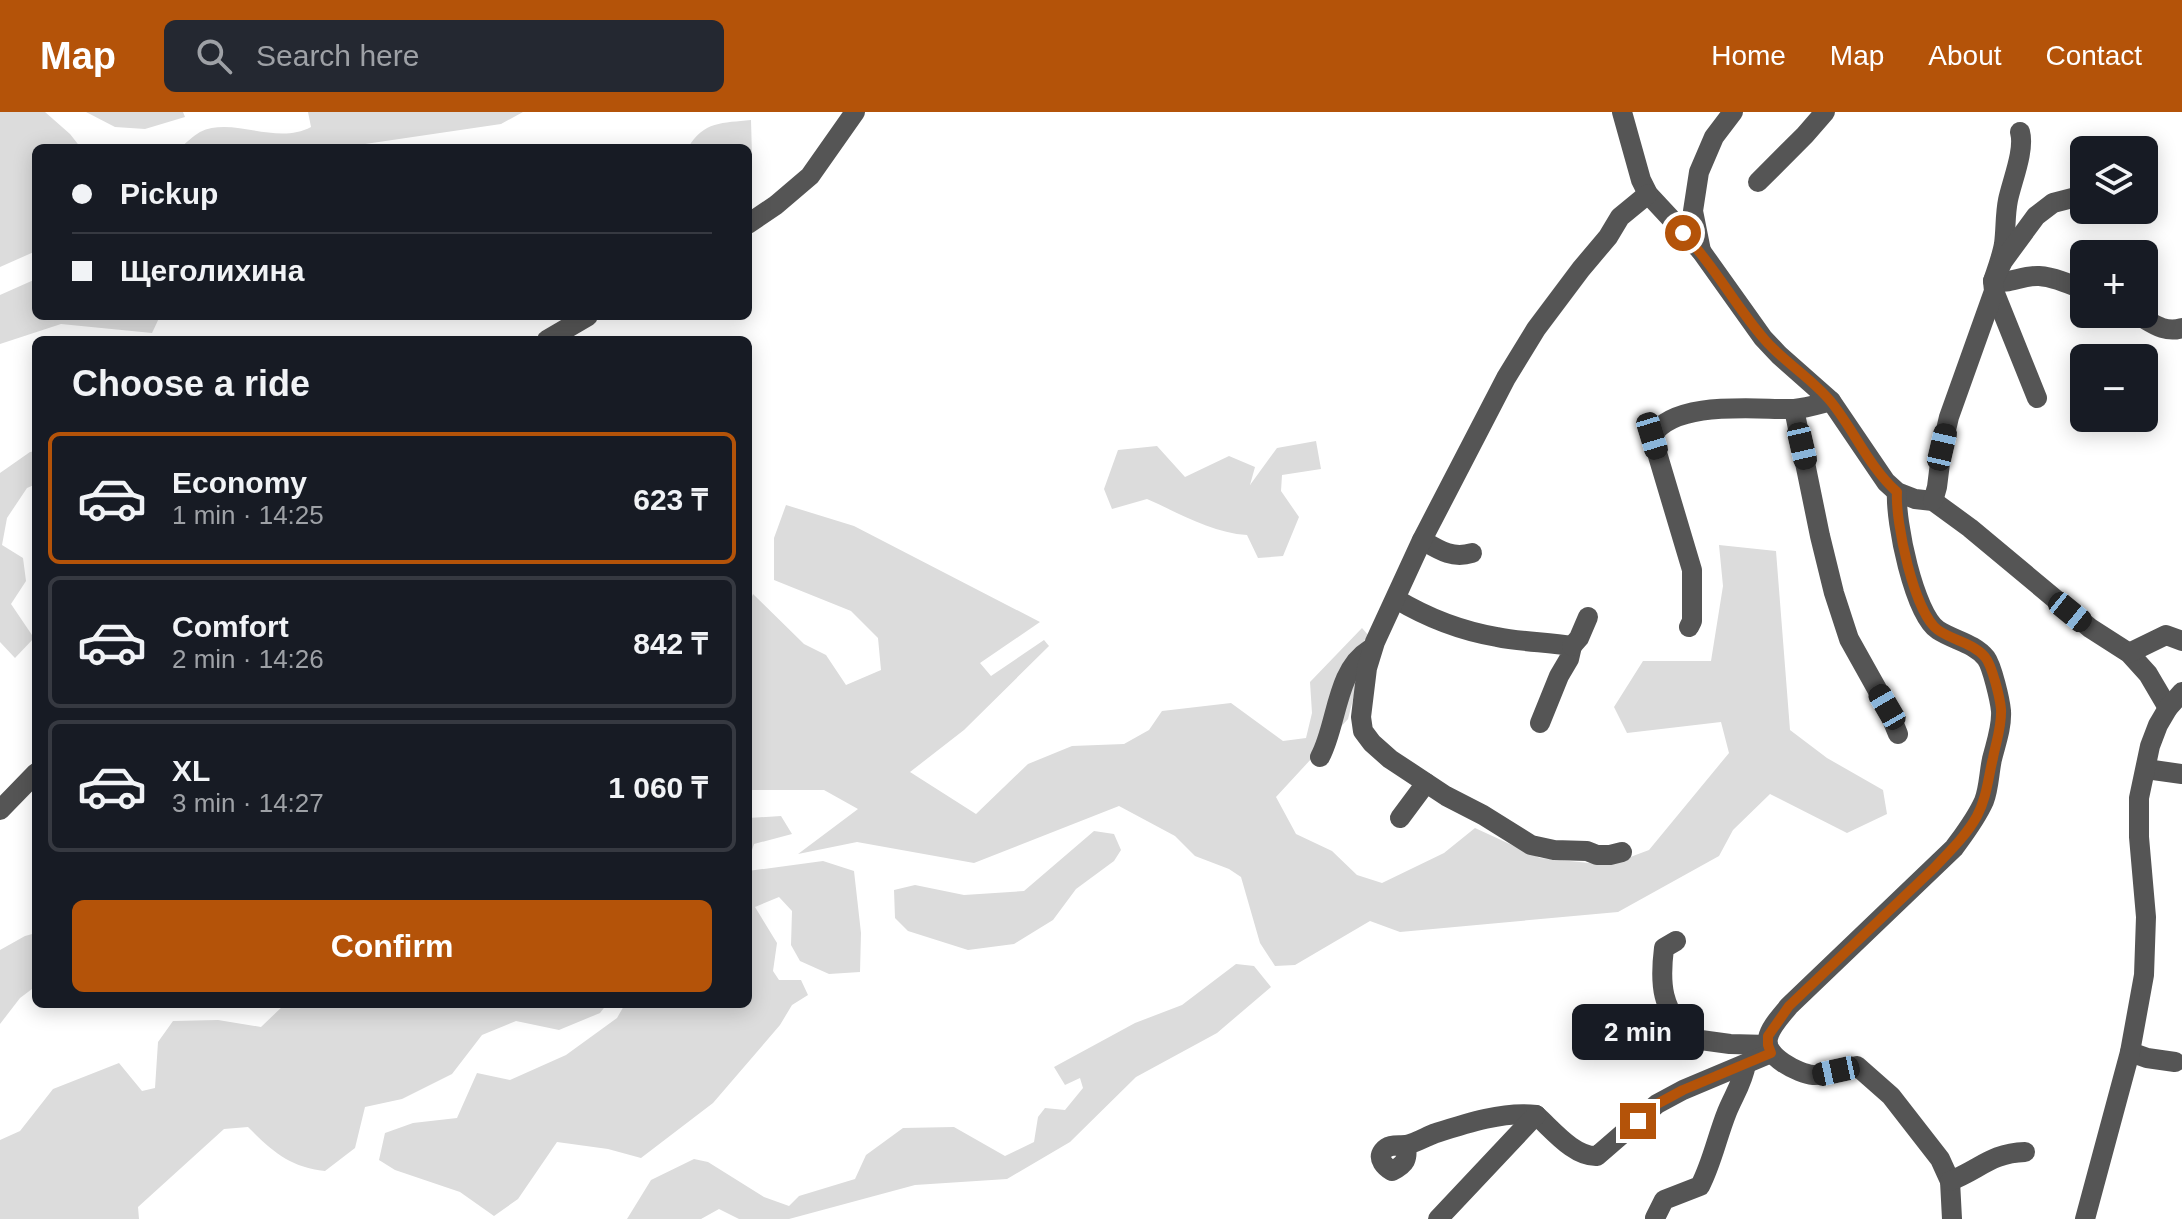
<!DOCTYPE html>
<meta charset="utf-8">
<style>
body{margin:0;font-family:Arial,sans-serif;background:#242831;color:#f1f3f6;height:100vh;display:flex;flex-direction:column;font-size:30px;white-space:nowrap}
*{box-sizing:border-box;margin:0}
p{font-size:26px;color:#9ea1a6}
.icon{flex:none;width:44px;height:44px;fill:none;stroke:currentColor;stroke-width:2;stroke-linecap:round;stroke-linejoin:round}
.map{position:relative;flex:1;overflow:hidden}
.drawer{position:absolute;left:32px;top:224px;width:720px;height:672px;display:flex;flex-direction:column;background:#171b24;border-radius:12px;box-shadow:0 4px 20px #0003}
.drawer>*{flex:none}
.guide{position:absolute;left:32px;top:32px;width:720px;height:176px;border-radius:12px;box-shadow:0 4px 20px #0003;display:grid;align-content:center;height:176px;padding:0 40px;background:#171b24}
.tools{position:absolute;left:2070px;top:24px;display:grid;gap:16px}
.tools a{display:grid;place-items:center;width:88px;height:88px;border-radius:12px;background:#171b24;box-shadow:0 4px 20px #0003;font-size:40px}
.end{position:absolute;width:36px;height:36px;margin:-18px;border:10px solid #b45309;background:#fff;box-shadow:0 0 0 4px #fff}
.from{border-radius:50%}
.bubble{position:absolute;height:56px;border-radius:12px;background:#171b24;box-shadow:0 4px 20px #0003;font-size:26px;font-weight:600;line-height:56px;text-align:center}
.car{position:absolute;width:24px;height:48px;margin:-24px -12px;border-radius:10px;box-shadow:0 0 6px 2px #0007;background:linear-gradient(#222 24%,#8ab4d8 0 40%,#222 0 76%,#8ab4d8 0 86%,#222 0)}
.guide b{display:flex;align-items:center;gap:28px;height:76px;font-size:30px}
.guide b+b{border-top:2px solid #363941}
.guide i{width:20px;height:20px;background:#f1f3f6}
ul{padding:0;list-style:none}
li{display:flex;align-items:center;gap:24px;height:132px;margin:0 16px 12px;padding:0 24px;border:4px solid #363941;border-radius:12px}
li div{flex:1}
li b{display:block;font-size:30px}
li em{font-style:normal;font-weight:600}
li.active{border-color:#b45309}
li>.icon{width:72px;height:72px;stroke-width:1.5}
h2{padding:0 40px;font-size:36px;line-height:96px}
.cta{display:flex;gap:16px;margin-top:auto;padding:16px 40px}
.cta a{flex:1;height:92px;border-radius:12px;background:#b45309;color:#fff;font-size:32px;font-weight:600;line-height:92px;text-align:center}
header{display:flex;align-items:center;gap:48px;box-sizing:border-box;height:112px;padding:0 40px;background:#b45309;color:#fff}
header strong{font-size:38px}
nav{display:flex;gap:44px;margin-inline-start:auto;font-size:28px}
.search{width:560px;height:72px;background:#242831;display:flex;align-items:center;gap:20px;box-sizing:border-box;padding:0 28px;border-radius:12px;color:#9ea1a6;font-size:30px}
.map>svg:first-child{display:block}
.green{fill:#dcdcdc}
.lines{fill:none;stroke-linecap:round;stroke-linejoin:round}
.minor{stroke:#555;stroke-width:20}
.route{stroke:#b45309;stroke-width:10}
</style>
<header>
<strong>Map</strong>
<div class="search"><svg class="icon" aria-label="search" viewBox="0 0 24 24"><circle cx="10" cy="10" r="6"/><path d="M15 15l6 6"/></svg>Search here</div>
<nav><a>Home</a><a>Map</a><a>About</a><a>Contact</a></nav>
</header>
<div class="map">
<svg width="2182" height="1107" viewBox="0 0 2182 1107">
<rect width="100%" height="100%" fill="#fff"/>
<g class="green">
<polygon points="0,0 45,0 70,22 81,36 36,36 36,139 0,155"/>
<polygon points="86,0 183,0 185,5 145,17 115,15"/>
<path d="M308 0H523L501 12 338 36H180C186 31 193 24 200 20 233 4 276 34 311 15Z"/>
<path d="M751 8 752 42 748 46V36H688C703 9 723 11 751 8Z"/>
<polygon points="36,167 36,204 160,204 152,221 61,212 0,232 0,183"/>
<path d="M1316 329 1321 357 1282 363 1281 379 1299 405 1283 444 1258 446 1247 423C1212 421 1179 401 1147 387L1112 397 1104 377 1118 338 1157 334 1185 365 1229 344 1255 355 1250 373 1277 336Z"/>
<polygon points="36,339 36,372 27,376 7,406 2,433 23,446 26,469 11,492 34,526 15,546 0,530 0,361 30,340"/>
<polygon points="786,393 854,414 1040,510 980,551 991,564 1044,528 1049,534 964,618 910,660 976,702 1028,652 1072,634 1124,632 1149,618 1162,599 1231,591 1283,629 1306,626 1312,601 1310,570 1362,516 1369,524 1348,607 1276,685 1296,722 1332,739 1357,763 1382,771 1444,741 1475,716 1540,746 1609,753 1649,738 1729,641 1721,610 1627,621 1614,595 1643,549 1711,549 1723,474 1719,433 1776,439 1790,618 1827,646 1883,678 1887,702 1847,721 1770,682 1733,718 1719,744 1618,800 1400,820 1370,809 1295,853 1275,854 1260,831 1241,765 1229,757 1195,744 1175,724 1119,694 974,751 857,730 798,742 858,697 824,678 748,678 748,495 753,482 804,532 826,543 846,573 881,558 878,526 851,499 774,468 774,426"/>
<polygon points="781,704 792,722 754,732 748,750 748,706"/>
<polygon points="1094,719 1114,722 1121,738 1114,749 1076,777 1053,808 1014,832 968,838 908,819 895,806 894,778 915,773 964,783 1024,779"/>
<polygon points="823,749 854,759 861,821 860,860 829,862 800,849 791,833 792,799 779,785 755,795 777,831 773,859 779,868 801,868 808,883 792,893 780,913 713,991 641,1046 608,1037 557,1030 518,1087 494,1104 460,1080 395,1058 379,1048 385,1021 413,1011 457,1006 477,961 510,968 566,943 617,906 625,892 748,892 748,759"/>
<polygon points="36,821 36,874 20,886 0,912 0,838 25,824"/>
<polygon points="1236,852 1254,854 1271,875 1217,921 1136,965 1070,1030 1007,1067 915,1073 789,1107 739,1107 719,1097 701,1107 627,1107 651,1068 694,1047 708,1050 764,1085 789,1094 799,1084 855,1067 866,1043 903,1016 954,1015 1005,1044 1034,1030 1038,1005 1045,996 1065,998 1083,976 1080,966 1065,973 1054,955 1135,911 1182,893"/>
<path d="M285 892H607L600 901 559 918 516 909 482 923 452 962 402 987 365 995 355 1036 325 1059C290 1055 273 1040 248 1015L224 1017 138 1095 139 1107H0V1028L20 1019 53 977 119 951 142 979 155 976 158 930 173 909 218 908 261 915Z"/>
</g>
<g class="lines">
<g class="minor">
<polyline points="1622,0 1641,68 1648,82 1701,139 1763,226 1779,243 1831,289 1886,370 1897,380 1915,387 1933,389 1970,416 2090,516 2129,541 2148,562 2168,596"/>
<path d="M2020 20C2025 38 2012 69 2008 88 2005 103 2006 117 2004 132 2002 144 1997 157 1993 169 2009 173 2022 163 2039 164 2054 165 2070 172 2084 178"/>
<polyline points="1758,70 1805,23 1825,0"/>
<polyline points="748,112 776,93 810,64 855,0"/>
<polyline points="1701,139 1693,99 1699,60 1714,25 1733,0"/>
<polyline points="1994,179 2037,286"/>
<path d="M2136 202C2151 210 2164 222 2182 216"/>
<polyline points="547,228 588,204"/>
<polyline points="1794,297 1820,424 1834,481 1849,527 1887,595 1898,622"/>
<path d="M1897 380C1895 409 1914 502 1938 518 1953 528 1974 531 1986 546 1992 554 2000 588 2001 599 2002 615 1996 631 1992 647 1989 661 1989 676 1984 689 1976 707 1965 721 1954 736L1789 894C1782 903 1770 915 1768 926 1763 944 1799 962 1813 963 1825 964 1846 956 1857 954L1891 984 1940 1047 1950 1069 1952 1107"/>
<polyline points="1933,389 1937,375 1942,335 1949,305 1994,179 1993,169 2003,149 2036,104 2053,91 2084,83"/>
<path d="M1422 428C1439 438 1452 447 1472 441"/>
<path d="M1396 487C1426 505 1462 519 1497 525 1521 530 1547 530 1572 534L1569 547 1559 564 1540 611"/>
<path d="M1689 515 1692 509V458L1652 324C1675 287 1757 298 1794 297 1807 296 1819 292 1831 289"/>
<polyline points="1572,534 1579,526 1588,505"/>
<polyline points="2129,541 2166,523 2182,529"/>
<path d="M1320 645C1337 614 1336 558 1369 538"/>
<polyline points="2146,657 2182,662"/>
<polyline points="0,698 36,661"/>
<polyline points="1400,706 1426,671"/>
<polyline points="1622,740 1610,743 1597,743 1587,739 1554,738 1531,733 1483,703 1446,684 1390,647 1372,631 1363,619 1361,605 1367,556 1375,530 1422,428 1506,266 1536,217 1581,157 1608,125 1620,105 1648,82"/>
<path d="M1676 829 1664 836C1659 876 1663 893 1686 926L1730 932 1768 933"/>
<polyline points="2130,940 2147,946 2175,950"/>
<path d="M1536 1003C1553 1018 1574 1045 1597 1044L1657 992 1683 978 1771 941"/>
<path d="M1406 1033C1408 1047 1406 1052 1392 1059 1385 1055 1377 1047 1383 1039 1389 1031 1399 1034 1406 1033 1416 1031 1427 1024 1436 1021 1467 1011 1504 999 1536 1003"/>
<path d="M1950 1069C1979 1058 1991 1041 2025 1040"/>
<path d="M1655 1106 1664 1088 1700 1074C1712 1051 1717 1025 1727 1000 1734 983 1743 970 1746 952"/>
<polyline points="1438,1107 1536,1003"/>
<polyline points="2085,1107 2130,940 2144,863 2146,805 2139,725 2139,686 2150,634 2158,613 2168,596 2182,580"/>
</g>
</g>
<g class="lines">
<path class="route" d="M1638 1009 1657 992 1683 978 1771 941 1768 933V924L1789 894 1934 756C1949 740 1966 724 1977 704 1987 685 1988 666 1993 646 1996 630 2002 614 2001 597 2000 586 1992 553 1985 545 1973 531 1952 528 1938 518 1914 501 1895 409 1897 380 1869 355 1855 320 1832 291 1814 268 1785 251 1765 228 1735 194 1715 154 1683 121"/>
</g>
</svg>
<div class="tools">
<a><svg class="icon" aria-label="layers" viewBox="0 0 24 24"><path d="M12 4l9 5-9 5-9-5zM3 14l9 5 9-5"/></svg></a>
<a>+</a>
<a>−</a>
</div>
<i class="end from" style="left:1683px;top:121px"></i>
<i class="end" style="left:1638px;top:1009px"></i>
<div class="bubble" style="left:1572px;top:892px;width:132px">2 min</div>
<i class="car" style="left:1652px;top:324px;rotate:163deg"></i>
<i class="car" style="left:1802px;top:334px;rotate:167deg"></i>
<i class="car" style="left:1942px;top:335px;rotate:13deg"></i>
<i class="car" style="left:2070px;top:500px;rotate:129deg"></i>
<i class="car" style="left:1887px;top:595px;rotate:330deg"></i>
<i class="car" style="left:1836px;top:959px;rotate:258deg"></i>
<div class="guide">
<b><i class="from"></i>Pickup</b>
<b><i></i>Щеголихина</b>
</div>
<section class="drawer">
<h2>Choose a ride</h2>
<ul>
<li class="active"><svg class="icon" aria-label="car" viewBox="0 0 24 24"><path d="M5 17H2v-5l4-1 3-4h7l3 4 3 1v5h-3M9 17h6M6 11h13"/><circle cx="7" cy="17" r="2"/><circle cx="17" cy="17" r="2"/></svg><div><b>Economy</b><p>1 min · 14:25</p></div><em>623 ₸</em></li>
<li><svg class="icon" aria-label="car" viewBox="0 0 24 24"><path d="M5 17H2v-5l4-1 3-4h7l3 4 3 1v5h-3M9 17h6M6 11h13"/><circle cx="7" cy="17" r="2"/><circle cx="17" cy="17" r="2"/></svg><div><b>Comfort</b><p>2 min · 14:26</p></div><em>842 ₸</em></li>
<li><svg class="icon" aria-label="car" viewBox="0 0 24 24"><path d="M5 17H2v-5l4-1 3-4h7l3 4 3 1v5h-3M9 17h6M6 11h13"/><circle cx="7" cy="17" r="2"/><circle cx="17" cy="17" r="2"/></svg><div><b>XL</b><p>3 min · 14:27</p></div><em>1 060 ₸</em></li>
</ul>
<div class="cta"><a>Confirm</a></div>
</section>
</div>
